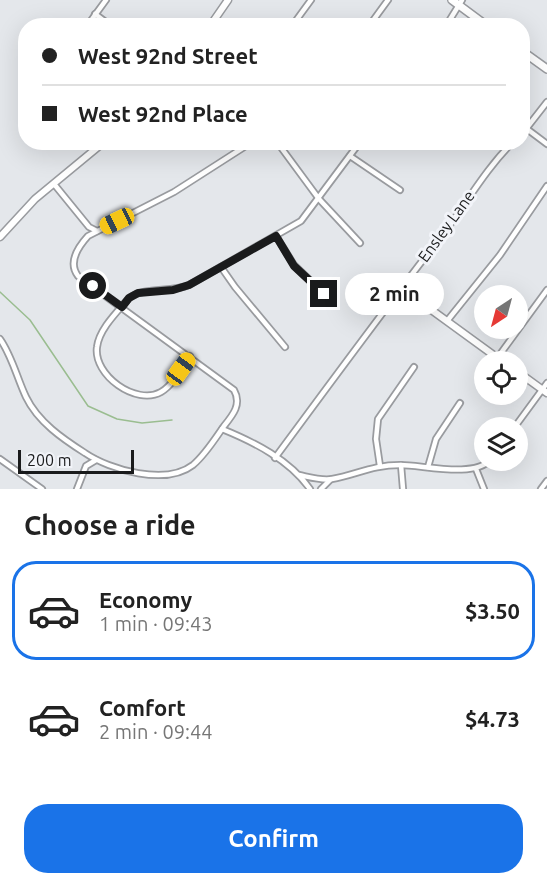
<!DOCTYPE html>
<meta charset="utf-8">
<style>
body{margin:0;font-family:Ubuntu,sans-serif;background:#f6f6f6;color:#222;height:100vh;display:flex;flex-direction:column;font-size:22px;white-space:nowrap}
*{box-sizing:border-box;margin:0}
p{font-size:20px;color:#767676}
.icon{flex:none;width:33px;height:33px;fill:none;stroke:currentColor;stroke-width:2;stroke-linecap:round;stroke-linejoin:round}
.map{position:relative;height:489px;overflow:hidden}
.panel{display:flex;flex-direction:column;background:#fff;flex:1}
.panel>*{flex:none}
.banner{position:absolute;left:18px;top:18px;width:512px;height:132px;border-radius:24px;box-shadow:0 6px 24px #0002;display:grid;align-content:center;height:132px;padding:0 24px;background:#fff}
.needle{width:39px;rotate:216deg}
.buttons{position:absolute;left:474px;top:285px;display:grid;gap:12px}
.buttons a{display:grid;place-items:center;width:54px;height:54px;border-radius:50%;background:#fff;box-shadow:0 6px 24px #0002;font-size:30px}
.scale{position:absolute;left:18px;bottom:15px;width:116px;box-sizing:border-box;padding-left:6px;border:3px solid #1a1b1c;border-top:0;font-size:16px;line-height:21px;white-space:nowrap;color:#1a1b1c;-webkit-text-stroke:4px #f2f4f9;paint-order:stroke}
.end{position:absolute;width:27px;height:27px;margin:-14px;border:8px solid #1a1b1c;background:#fff;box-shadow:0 0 0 3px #fff}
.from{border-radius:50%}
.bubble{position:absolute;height:42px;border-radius:21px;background:#fff;box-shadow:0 6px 24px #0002;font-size:20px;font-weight:600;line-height:42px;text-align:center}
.car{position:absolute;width:18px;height:36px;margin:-18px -9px;border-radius:8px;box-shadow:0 0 4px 2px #0007;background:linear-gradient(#f5c518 24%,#345 0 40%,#f5c518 0 76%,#345 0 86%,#f5c518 0)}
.banner b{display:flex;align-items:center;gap:21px;height:57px;font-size:22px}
.banner b+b{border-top:2px solid #e0e0e0}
.banner i{width:15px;height:15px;background:#222}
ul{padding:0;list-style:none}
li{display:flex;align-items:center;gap:18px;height:99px;margin:0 12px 9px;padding:0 12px;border:3px solid transparent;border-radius:24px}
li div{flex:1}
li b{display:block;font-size:22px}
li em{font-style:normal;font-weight:600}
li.selected{border-color:#1a73e8}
li>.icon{width:54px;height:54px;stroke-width:1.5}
h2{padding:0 24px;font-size:27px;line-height:72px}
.action{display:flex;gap:12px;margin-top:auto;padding:12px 24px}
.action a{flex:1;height:69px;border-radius:24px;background:#1a73e8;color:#fff;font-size:24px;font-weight:600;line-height:69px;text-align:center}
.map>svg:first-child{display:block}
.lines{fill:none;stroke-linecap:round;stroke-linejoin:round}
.stream{stroke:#9abd90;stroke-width:1.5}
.street-casing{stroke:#999b9f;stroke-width:8}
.secondary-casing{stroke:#999b9f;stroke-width:9}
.primary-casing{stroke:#999b9f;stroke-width:10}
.street{stroke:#fff;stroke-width:4.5}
.secondary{stroke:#fff;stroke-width:6}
.primary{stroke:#fff;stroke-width:7}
.route{stroke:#1a1b1c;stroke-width:8}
.labels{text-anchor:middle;stroke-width:6;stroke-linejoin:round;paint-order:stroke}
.street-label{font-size:16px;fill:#1a1b1c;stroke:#f2f4f9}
</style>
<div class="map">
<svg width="547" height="489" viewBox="0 0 547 489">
<rect width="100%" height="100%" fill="#e4e7eb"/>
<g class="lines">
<polyline class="stream" points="0,292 30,320 88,406 117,419 142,423 172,420"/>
<g class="street-casing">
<g id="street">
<polyline points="95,14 111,26"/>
<polyline points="87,26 106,0"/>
<polyline points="292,26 311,0"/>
<polyline points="369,26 388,0"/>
<polyline points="446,26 462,0"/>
<polyline points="527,129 547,144"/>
<polyline points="522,134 547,102"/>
<polyline points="277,142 319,199 360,243"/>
<polyline points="432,142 434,144"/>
<polyline points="350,156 400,190"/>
<polyline points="54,184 89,227 97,231"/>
<polyline points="276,236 294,265 324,294"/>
<polyline points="221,267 235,287 285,347"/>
<polyline points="447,321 500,255 547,186"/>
<path d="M0 339C12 356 17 378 26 397 38 422 63 439 85 453 110 470 166 486 193 465 205 455 215 439 224 426 233 415 242 404 234 390L78 276C68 263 78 247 88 236L174 192 252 142"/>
<path d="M190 356C182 368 173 385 161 392 136 406 93 375 97 347 99 329 118 311 129 298 146 286 170 293 189 285L301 221 360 142"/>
<polyline points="498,357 547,290"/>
<polyline points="514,428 547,383"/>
<path d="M222 429C254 442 290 460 310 489"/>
<path d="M275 458C331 382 386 307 443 234 467 203 484 171 513 142"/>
<polyline points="0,459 42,489"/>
<polyline points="401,465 403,489"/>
<polyline points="380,466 376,439 378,419 414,367"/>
<polyline points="428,467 436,439 460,403"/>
<polyline points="476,469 484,489"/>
<path d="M299 475C309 477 322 481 332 479 356 475 372 465 400 465 423 465 474 478 490 460"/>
<polyline points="77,489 86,466 96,460"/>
<polyline points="321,489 330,480"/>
<polyline points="541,489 547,481"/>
</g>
</g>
<g class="secondary-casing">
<g id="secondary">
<polyline points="210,26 228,0"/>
<polyline points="0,237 35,199 104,142"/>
<polyline points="400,287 503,362"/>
<polyline points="518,372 547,393"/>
</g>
</g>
<g class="primary-casing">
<g id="primary">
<polyline points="452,0 487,26"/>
<polyline points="522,51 547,69"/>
</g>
</g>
<use href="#street" class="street"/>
<use href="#secondary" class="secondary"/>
<use href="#primary" class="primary"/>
</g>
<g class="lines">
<polyline class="route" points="93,286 122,307 129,298 138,293 173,290 189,285 276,236 294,266 324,294"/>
</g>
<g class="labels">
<g class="street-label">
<text transform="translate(446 226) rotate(-54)" y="6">Ensley Lane</text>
</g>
</g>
</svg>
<div class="buttons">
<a><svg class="needle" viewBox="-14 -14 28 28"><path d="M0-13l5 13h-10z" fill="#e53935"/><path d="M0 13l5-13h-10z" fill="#767676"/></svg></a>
<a><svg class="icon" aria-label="locate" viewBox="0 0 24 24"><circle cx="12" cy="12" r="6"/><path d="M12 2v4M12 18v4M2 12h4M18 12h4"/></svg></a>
<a><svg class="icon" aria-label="layers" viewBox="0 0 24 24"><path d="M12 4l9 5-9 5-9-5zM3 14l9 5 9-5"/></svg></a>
</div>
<div class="scale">200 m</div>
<i class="end from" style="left:93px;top:286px"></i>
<i class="end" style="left:324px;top:294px"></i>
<div class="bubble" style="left:345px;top:273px;width:99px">2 min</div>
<i class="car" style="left:117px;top:221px;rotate:245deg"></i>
<i class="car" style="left:181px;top:369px;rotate:36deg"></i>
<div class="banner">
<b><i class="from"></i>West 92nd Street</b>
<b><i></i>West 92nd Place</b>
</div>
</div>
<section class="panel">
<h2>Choose a ride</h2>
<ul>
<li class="selected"><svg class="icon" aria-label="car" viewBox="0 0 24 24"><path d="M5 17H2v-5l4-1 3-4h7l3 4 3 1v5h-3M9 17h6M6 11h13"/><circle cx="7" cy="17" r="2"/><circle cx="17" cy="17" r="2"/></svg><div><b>Economy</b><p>1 min · 09:43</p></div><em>$3.50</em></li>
<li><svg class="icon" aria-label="car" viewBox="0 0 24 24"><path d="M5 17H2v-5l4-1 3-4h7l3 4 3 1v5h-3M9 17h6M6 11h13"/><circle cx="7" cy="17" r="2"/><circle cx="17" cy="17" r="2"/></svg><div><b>Comfort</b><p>2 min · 09:44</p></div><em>$4.73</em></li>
</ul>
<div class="action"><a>Confirm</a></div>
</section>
